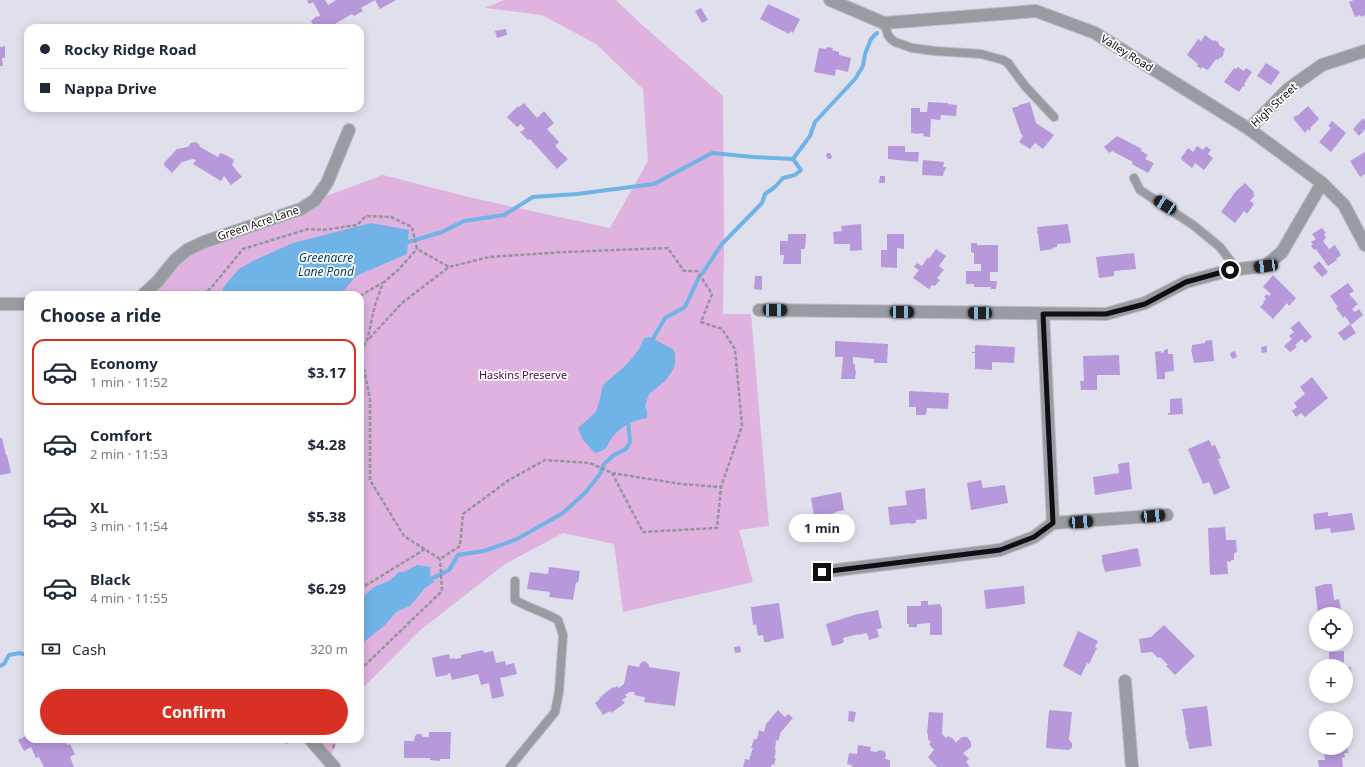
<!DOCTYPE html>
<meta charset="utf-8">
<style>
body{margin:0;font-family:"Noto Sans",sans-serif;background:#f6f6f7;color:#1f2937;height:100vh;display:flex;flex-direction:column;font-size:15px;white-space:nowrap}
*{box-sizing:border-box;margin:0}
p{font-size:13px;color:#747a83}
.icon{flex:none;width:22px;height:22px;fill:none;stroke:currentColor;stroke-width:2;stroke-linecap:round;stroke-linejoin:round}
.map{position:relative;flex:1;overflow:hidden}
.details{position:absolute;left:24px;top:291px;width:340px;height:452px;display:flex;flex-direction:column;background:#fff;border-radius:12px;box-shadow:0 2px 10px #0003}
.details>*{flex:none}
.hud{position:absolute;left:24px;top:24px;width:340px;height:88px;border-radius:12px;box-shadow:0 2px 10px #0003;display:grid;align-content:center;height:88px;padding:0 16px;background:#fff}
.buttons{position:absolute;left:1309px;top:607px;display:grid;gap:8px}
.buttons a{display:grid;place-items:center;width:44px;height:44px;border-radius:50%;background:#fff;box-shadow:0 2px 10px #0003;font-size:20px}
.end{position:absolute;width:18px;height:18px;margin:-9px;border:5px solid #101014;background:#fff;box-shadow:0 0 0 2px #fff}
.from{border-radius:50%}
.bubble{position:absolute;height:28px;border-radius:14px;background:#fff;box-shadow:0 2px 10px #0003;font-size:13px;font-weight:700;line-height:28px;text-align:center}
.car{position:absolute;width:12px;height:24px;margin:-12px -6px;border-radius:5px;box-shadow:0 0 3px 1px #0007;background:linear-gradient(#222 24%,#8ab4d8 0 40%,#222 0 76%,#8ab4d8 0 86%,#222 0)}
.hud b{display:flex;align-items:center;gap:14px;height:38px;font-size:15px}
.hud b+b{border-top:1px solid #e0e1e3}
.hud i{width:10px;height:10px;background:#1f2937}
ul{padding:0;list-style:none}
li{display:flex;align-items:center;gap:12px;height:66px;margin:0 8px 6px;padding:0 8px;border:2px solid transparent;border-radius:12px}
li div{flex:1}
li b{display:block;font-size:15px}
li em{font-style:normal;font-weight:700}
li.active{border-color:#d93025}
li>.icon{width:36px;height:36px;stroke-width:1.5}
h2{padding:0 16px;font-size:18px;line-height:48px}
.pay{display:flex;align-items:center;gap:10px;height:44px;padding:0 16px;font-size:15px}
.pay p{margin-inline-start:auto}
.cta{display:flex;gap:8px;margin-top:auto;padding:8px 16px}
.cta a{flex:1;height:46px;border-radius:24px;background:#d93025;color:#fff;font-size:16px;font-weight:700;line-height:46px;text-align:center}
.map>svg:first-child{display:block}
.green{fill:#e0b2e0}
.water{fill:#70b3e7}
.lines{fill:none;stroke-linecap:round;stroke-linejoin:round}
.stream{stroke:#70b3e7;stroke-width:4}
.building{fill:#b798db}
.lane-casing{stroke:#bbbbc6;stroke-width:10}
.street-casing{stroke:#bbbbc6;stroke-width:14}
.path{stroke:#94949e;stroke-width:2.5;stroke-dasharray:4 2;stroke-linecap:butt}
.lane{stroke:#989b9f;stroke-width:8}
.street{stroke:#989b9f;stroke-width:12}
.route{stroke:#101014;stroke-width:5}
.labels{text-anchor:middle;stroke-width:3.5;stroke-linejoin:round;paint-order:stroke}
.street-label{font-size:11px;fill:#101014;stroke:#fff}
.park-label{font-size:11px;fill:#4c054f;stroke:#fff}
.water-label{font-size:12px;font-style:italic;fill:#033a5b;stroke:#fff}
</style>
<div class="map">
<svg width="1365" height="767" viewBox="0 0 1365 767">
<rect width="100%" height="100%" fill="#e0e0ed"/>
<g class="green">
<polygon points="504,0 616,0 639,22 723,96 724,242 723,314 751,314 769,526 739,530 753,582 623,612 614,544 563,533 505,564 418,632 360,691 360,295 143,295 175,260 315,200 383,175 473,198 610,228 648,161 643,89 596,44 542,15 485,8"/>
<polygon points="306,739 338,739 329,760"/>
</g>
<g class="water">
<polygon points="371,223 409,230 407,254 356,276 340,295 220,295 225,285 239,269 255,260 293,243"/>
<path d="M649 337 673 349 675 353V363L674 368 666 380 649 394 645 406 647 411V418C635 419 621 427 613 436 610 440 608 446 604 450L595 453 583 440 578 428 596 412 599 402 603 385 625 366 633 357 639 349 644 338Z"/>
<path d="M417 565 431 567C429 573 430 578 434 582L425 588 410 606 396 612 385 625 360 645V599L374 587 389 581 399 572H404Z"/>
</g>
<g class="lines">
<g class="stream">
<polyline points="408,242 442,232 464,221 504,215 533,197 577,194 654,184 712,153 753,157 793,159 810,136 815,122 855,79 863,66 865,54 871,39 877,33"/>
<polyline points="702,274 721,245 762,203 765,194 775,187 783,178 795,175 801,170 793,159"/>
<polyline points="651,342 665,318 685,307 699,277"/>
<polyline points="427,581 449,570 458,555 484,551 517,539 563,513 585,493 600,474 604,464 614,455 626,449 630,442 628,420"/>
<polyline points="0,666 4,664 9,655 20,653 28,656"/>
<polyline points="283,739 287,742 291,739"/>
</g>
</g>
<g class="building">
<polygon points="307,0 325,0 328,5 336,0 396,0 380,9 375,0 361,8 363,11 354,16 352,14 333,25 334,26 331,28 315,28 311,21 317,16 318,17 320,15 313,2 309,4"/>
<polygon points="1354,0 1365,0 1365,15 1361,17 1360,15 1355,17 1349,2"/>
<polygon points="768,4 800,19 793,33 791,31 789,34 760,19"/>
<polygon points="701,8 708,20 702,23 695,11"/>
<polygon points="506,29 507,35 497,38 495,31"/>
<polygon points="1205,35 1213,41 1215,40 1219,43 1219,45 1225,49 1223,53 1224,54 1221,58 1220,57 1218,60 1216,59 1208,70 1202,67 1201,69 1197,66 1198,64 1187,55 1198,39 1201,41"/>
<polygon points="5,46 5,58 2,58 3,66 0,66 0,47"/>
<polygon points="827,47 833,48 832,50 839,52 839,55 851,58 848,72 836,69 835,76 814,72 819,48 826,49"/>
<polygon points="1266,63 1280,72 1271,85 1257,76"/>
<polygon points="1238,67 1244,71 1246,68 1252,72 1244,84 1245,85 1244,87 1243,86 1239,92 1224,82 1234,68 1236,69"/>
<polygon points="928,102 948,103 948,104 957,105 956,116 941,115 940,120 931,119 930,137 923,136 924,134 919,133 919,134 911,133 911,108 920,108 920,112 927,112"/>
<polygon points="1030,102 1036,123 1054,135 1043,149 1035,143 1030,149 1019,142 1023,136 1021,134 1012,108 1019,106 1019,105"/>
<polygon points="524,103 537,118 544,111 554,123 547,129 559,142 556,145 556,147 568,159 557,169 530,139 528,140 520,132 525,129 521,124 517,127 507,117 518,106 519,107"/>
<polygon points="1308,106 1319,119 1310,128 1311,129 1309,131 1308,129 1305,133 1293,118 1296,115 1297,116"/>
<polygon points="1363,118 1365,121 1365,129 1359,136 1353,129"/>
<polygon points="1332,121 1346,133 1331,152 1319,142 1331,128 1328,126"/>
<polygon points="1117,136 1142,149 1141,151 1148,155 1145,159 1154,163 1148,173 1132,164 1133,162 1112,151 1109,153 1104,147"/>
<polygon points="195,142 199,144 200,147 218,157 220,153 226,155 234,160 232,165 242,177 231,185 224,176 221,181 193,164 196,160 193,159 182,162 172,173 164,165 164,163 177,149 188,147 191,143"/>
<polygon points="888,146 905,146 905,152 919,152 918,162 888,159"/>
<polygon points="1197,146 1203,150 1206,146 1211,150 1208,154 1213,158 1204,170 1195,163 1192,168 1182,160 1181,158 1188,148 1193,152"/>
<polygon points="1365,152 1365,174 1360,177 1350,161"/>
<polygon points="827,153 830,153 832,156 831,159 828,159 826,156"/>
<polygon points="923,160 944,162 943,167 946,167 945,171 944,171 943,176 922,175"/>
<polygon points="880,176 885,176 885,183 879,183"/>
<polygon points="1245,183 1254,192 1253,194 1255,195 1250,201 1254,204 1247,214 1244,211 1235,223 1221,212 1236,191"/>
<polygon points="861,224 862,250 850,251 850,244 834,244 833,232 842,231 841,226"/>
<polygon points="1068,224 1071,243 1057,244 1057,247 1052,248 1053,249 1040,251 1038,233 1037,233 1037,231 1038,231 1037,227"/>
<polygon points="1322,228 1326,233 1324,234 1326,238 1323,241 1329,249 1335,245 1341,255 1336,259 1337,260 1328,266 1316,249 1314,250 1311,246 1313,244 1311,242 1316,239 1312,234"/>
<polygon points="788,234 806,234 805,249 801,249 801,264 783,264 784,255 780,255 780,241 788,241"/>
<polygon points="887,234 904,234 904,249 897,248 897,268 881,267 881,250 887,250"/>
<polygon points="971,243 977,243 977,245 998,245 998,272 990,272 990,281 997,281 996,289 991,289 991,287 974,287 974,284 966,284 966,271 981,271 981,264 974,264 974,253 971,252"/>
<polygon points="936,249 946,256 939,266 944,270 937,278 940,280 935,286 932,285 929,289 913,278 919,270 914,267 917,263 922,266 928,257 929,259"/>
<polygon points="1134,253 1136,269 1114,271 1114,276 1099,278 1096,257"/>
<polygon points="1319,261 1328,272 1322,277 1313,267"/>
<polygon points="1273,275 1296,298 1289,306 1287,303 1273,319 1260,307 1264,303 1263,302 1266,299 1264,297 1267,294 1269,296 1271,294 1263,287"/>
<polygon points="755,276 762,276 762,290 754,289"/>
<polygon points="1348,283 1354,291 1349,294 1358,304 1352,309 1355,312 1359,309 1363,315 1351,325 1345,316 1343,318 1342,316 1336,308 1338,307 1330,296"/>
<polygon points="1299,321 1312,337 1305,343 1302,339 1295,345 1297,347 1290,352 1284,346 1292,339 1289,336 1294,332 1290,328"/>
<polygon points="1350,324 1356,333 1344,341 1338,333"/>
<polygon points="1212,340 1214,361 1194,363 1191,349 1192,349 1192,345 1205,343 1205,341"/>
<polygon points="835,341 888,344 887,363 874,363 874,359 853,357 853,364 855,364 855,370 856,370 855,379 841,379 843,357 835,357"/>
<polygon points="975,345 1015,347 1014,363 992,362 992,370 975,369 975,353 972,353 972,352 975,352"/>
<polygon points="1267,346 1267,352 1262,353 1261,347"/>
<polygon points="1168,349 1168,354 1173,354 1174,371 1165,372 1165,379 1157,379 1155,352 1161,351 1161,353 1164,352 1164,350"/>
<polygon points="1235,351 1237,357 1232,359 1230,353"/>
<polygon points="1119,355 1120,375 1097,375 1097,390 1081,390 1080,381 1084,381 1083,356"/>
<polygon points="1312,377 1328,398 1305,417 1301,413 1296,417 1292,411 1297,407 1294,403 1305,394 1300,387"/>
<polygon points="909,391 949,393 948,409 927,408 926,415 916,415 916,407 909,407"/>
<polygon points="1182,398 1183,414 1168,415 1168,413 1170,413 1170,399"/>
<polygon points="0,438 2,438 6,455 7,455 11,473 0,475"/>
<polygon points="1209,440 1212,446 1215,445 1219,454 1221,458 1218,459 1230,488 1214,495 1209,482 1203,484 1188,449"/>
<polygon points="1129,462 1132,489 1095,495 1093,477 1119,473 1118,464"/>
<polygon points="981,480 983,488 1005,485 1008,503 971,510 967,483"/>
<polygon points="925,488 927,519 916,520 916,523 911,524 911,523 890,525 888,507 907,505 905,491"/>
<polygon points="841,492 844,510 835,512 835,513 820,516 820,514 814,516 811,498"/>
<polygon points="1328,512 1328,516 1352,513 1355,530 1331,533 1330,528 1315,530 1313,514"/>
<polygon points="1225,527 1226,540 1236,540 1237,552 1234,553 1234,560 1231,560 1231,562 1227,561 1228,574 1210,575 1208,528"/>
<polygon points="1138,548 1141,566 1105,572 1102,561 1102,555"/>
<polygon points="549,567 580,571 578,583 576,582 573,600 549,597 550,592 527,589 530,572 548,574"/>
<polygon points="1325,584 1332,584 1334,600 1339,599 1342,614 1318,614 1315,587"/>
<polygon points="1024,586 1025,604 986,609 984,590"/>
<polygon points="921,601 928,601 928,605 940,604 942,608 942,635 930,635 930,623 917,624 917,627 909,627 909,624 907,624 907,606 921,606"/>
<polygon points="779,603 784,638 770,641 770,642 764,642 763,635 758,636 756,624 753,625 751,607"/>
<polygon points="878,610 882,628 877,629 879,637 869,640 867,633 859,635 859,634 843,638 844,641 843,643 832,646 826,624 854,615"/>
<polygon points="1164,625 1195,656 1175,675 1166,666 1168,665 1160,657 1158,658 1152,652 1141,653 1139,639 1151,637"/>
<polygon points="1078,631 1098,641 1095,647 1097,648 1089,664 1087,663 1081,676 1063,666"/>
<polygon points="740,646 741,652 735,653 734,647"/>
<polygon points="483,650 484,653 493,651 496,663 505,661 506,665 514,663 517,674 500,678 504,696 492,699 489,683 481,685 478,674 452,680 450,673 447,674 448,675 436,677 432,658 449,654 450,659 454,658 455,659 461,658 461,655"/>
<polygon points="1344,651 1344,666 1329,666 1329,652"/>
<polygon points="643,661 646,662 649,665 649,667 680,672 675,706 644,702 645,697 637,696 634,694 635,692 630,692 625,695 627,697 622,700 625,703 611,713 610,711 603,715 595,703 600,699 599,698 613,687 614,688 617,686 619,688 624,684 628,665 639,667 640,664"/>
<polygon points="1346,667 1351,667 1352,689 1346,689"/>
<polygon points="1207,706 1212,746 1189,749 1188,741 1187,741 1185,730 1186,730 1182,709"/>
<polygon points="778,710 785,717 788,714 793,718 781,732 778,741 776,740 775,751 776,751 774,758 776,758 774,765 772,764 771,767 743,767 745,759 749,760 753,748 751,748 754,739 757,739 759,730 764,732 766,724"/>
<polygon points="1049,710 1072,712 1069,740 1072,743 1072,748 1068,750 1046,748"/>
<polygon points="849,711 856,712 854,722 848,721"/>
<polygon points="929,712 943,713 942,734 946,738 948,736 952,738 955,741 955,743 962,737 967,737 971,742 971,747 963,753 969,759 966,762 970,767 937,767 928,757 934,750 929,744 931,742 928,739 928,734 927,734"/>
<polygon points="429,732 451,732 450,759 440,759 440,761 430,760 430,758 404,758 404,741 414,741 415,736 417,734 421,734 423,737 429,737"/>
<polygon points="28,735 28,739 66,739 68,743 66,743 67,745 70,744 75,754 70,757 74,767 44,767 39,757 36,758 31,747 24,751 18,740"/>
<polygon points="1346,739 1347,739 1348,753 1344,753 1345,757 1342,758 1343,767 1319,767 1318,760 1325,760 1324,748 1346,748"/>
<polygon points="858,745 871,747 870,751 876,752 880,750 884,751 886,754 885,759 890,760 890,767 852,767 852,765 847,764 849,753 857,754"/>
</g>
<g class="lines">
<g class="lane-casing">
<g id="lane">
<polyline points="884,23 888,35 891,39 895,42 912,48 935,51 981,54 1003,60 1008,63 1025,86 1054,117"/>
<polyline points="1134,178 1140,190 1193,225 1220,247 1232,263 1234,269"/>
<path d="M510 767 555 712 559 692 563 635 558 620C544 612 529 608 515 600V581"/>
</g>
</g>
<g class="street-casing">
<g id="street">
<polyline points="830,0 884,23 1036,11 1095,33 1249,129 1322,183 1344,205 1365,245"/>
<polyline points="1249,129 1288,89 1322,65 1365,51"/>
<polyline points="143,295 158,281 175,260 187,250 204,242 301,209 315,200 327,183 349,130"/>
<polyline points="0,304 28,304"/>
<polyline points="759,310 1106,314 1145,303 1186,282 1230,270 1265,266 1282,252 1322,183"/>
<polyline points="1043,314 1053,523"/>
<polyline points="1053,523 1167,515"/>
<polyline points="821,572 1000,550 1034,537 1053,523"/>
<polyline points="1125,681 1132,767"/>
<polyline points="310,739 334,767"/>
</g>
</g>
<g class="path">
<polyline points="203,295 211,288 243,249 308,229 323,230 357,225 366,216 391,217 412,227 417,249 449,267"/>
<polyline points="360,296 382,283"/>
<polyline points="360,351 370,399 370,480 404,536 440,559 460,546 463,514 509,480 545,460 590,463 612,473 681,484 721,487 742,426 735,349 722,329 701,322 712,294 697,271 684,271 668,248 565,252 489,257 449,267 402,303 367,341"/>
<polyline points="360,351 367,341 375,305 383,283 398,270 417,249"/>
<polyline points="612,473 643,532 717,528 721,487"/>
<polyline points="360,589 425,549"/>
<polyline points="360,670 442,591 440,559"/>
<polyline points="333,748 336,739"/>
</g>
<use href="#lane" class="lane"/>
<use href="#street" class="street"/>
</g>
<g class="lines">
<polyline class="route" points="822,572 1000,550 1034,537 1053,523 1043,314 1106,314 1145,304 1186,282 1230,270"/>
</g>
<g class="labels">
<g class="street-label">
<text transform="translate(1127 53) rotate(32)" y="4">Valley Road</text>
<text transform="translate(1274 105) rotate(-43)" y="4">High Street</text>
<text transform="translate(258 223) rotate(-19)" y="4">Green Acre Lane</text>
</g>
<g class="park-label">
<text x="523" y="379">Haskins Preserve</text>
</g>
<g class="water-label">
<text x="326" y="262">Greenacre<tspan x="326" dy="14">Lane Pond</tspan></text>
</g>
</g>
</svg>
<div class="buttons">
<a><svg class="icon" aria-label="locate" viewBox="0 0 24 24"><circle cx="12" cy="12" r="6"/><path d="M12 2v4M12 18v4M2 12h4M18 12h4"/></svg></a>
<a>+</a>
<a>−</a>
</div>
<i class="end from" style="left:1230px;top:270px"></i>
<i class="end" style="left:822px;top:572px"></i>
<div class="bubble" style="left:789px;top:514px;width:66px">1 min</div>
<i class="car" style="left:1165px;top:205px;rotate:303deg"></i>
<i class="car" style="left:1266px;top:266px;rotate:263deg"></i>
<i class="car" style="left:775px;top:310px;rotate:91deg"></i>
<i class="car" style="left:902px;top:312px;rotate:91deg"></i>
<i class="car" style="left:980px;top:313px;rotate:271deg"></i>
<i class="car" style="left:1153px;top:516px;rotate:85deg"></i>
<i class="car" style="left:1081px;top:522px;rotate:86deg"></i>
<div class="hud">
<b><i class="from"></i>Rocky Ridge Road</b>
<b><i></i>Nappa Drive</b>
</div>
<section class="details">
<h2>Choose a ride</h2>
<ul>
<li class="active"><svg class="icon" aria-label="car" viewBox="0 0 24 24"><path d="M5 17H2v-5l4-1 3-4h7l3 4 3 1v5h-3M9 17h6M6 11h13"/><circle cx="7" cy="17" r="2"/><circle cx="17" cy="17" r="2"/></svg><div><b>Economy</b><p>1 min · 11:52</p></div><em>$3.17</em></li>
<li><svg class="icon" aria-label="car" viewBox="0 0 24 24"><path d="M5 17H2v-5l4-1 3-4h7l3 4 3 1v5h-3M9 17h6M6 11h13"/><circle cx="7" cy="17" r="2"/><circle cx="17" cy="17" r="2"/></svg><div><b>Comfort</b><p>2 min · 11:53</p></div><em>$4.28</em></li>
<li><svg class="icon" aria-label="car" viewBox="0 0 24 24"><path d="M5 17H2v-5l4-1 3-4h7l3 4 3 1v5h-3M9 17h6M6 11h13"/><circle cx="7" cy="17" r="2"/><circle cx="17" cy="17" r="2"/></svg><div><b>XL</b><p>3 min · 11:54</p></div><em>$5.38</em></li>
<li><svg class="icon" aria-label="car" viewBox="0 0 24 24"><path d="M5 17H2v-5l4-1 3-4h7l3 4 3 1v5h-3M9 17h6M6 11h13"/><circle cx="7" cy="17" r="2"/><circle cx="17" cy="17" r="2"/></svg><div><b>Black</b><p>4 min · 11:55</p></div><em>$6.29</em></li>
</ul>
<div class="pay"><svg class="icon" aria-label="cash" viewBox="0 0 24 24"><path d="M3 7h18v10H3z"/><circle cx="12" cy="12" r="2"/></svg>Cash<p>320 m</p></div>
<div class="cta"><a>Confirm</a></div>
</section>
</div>
